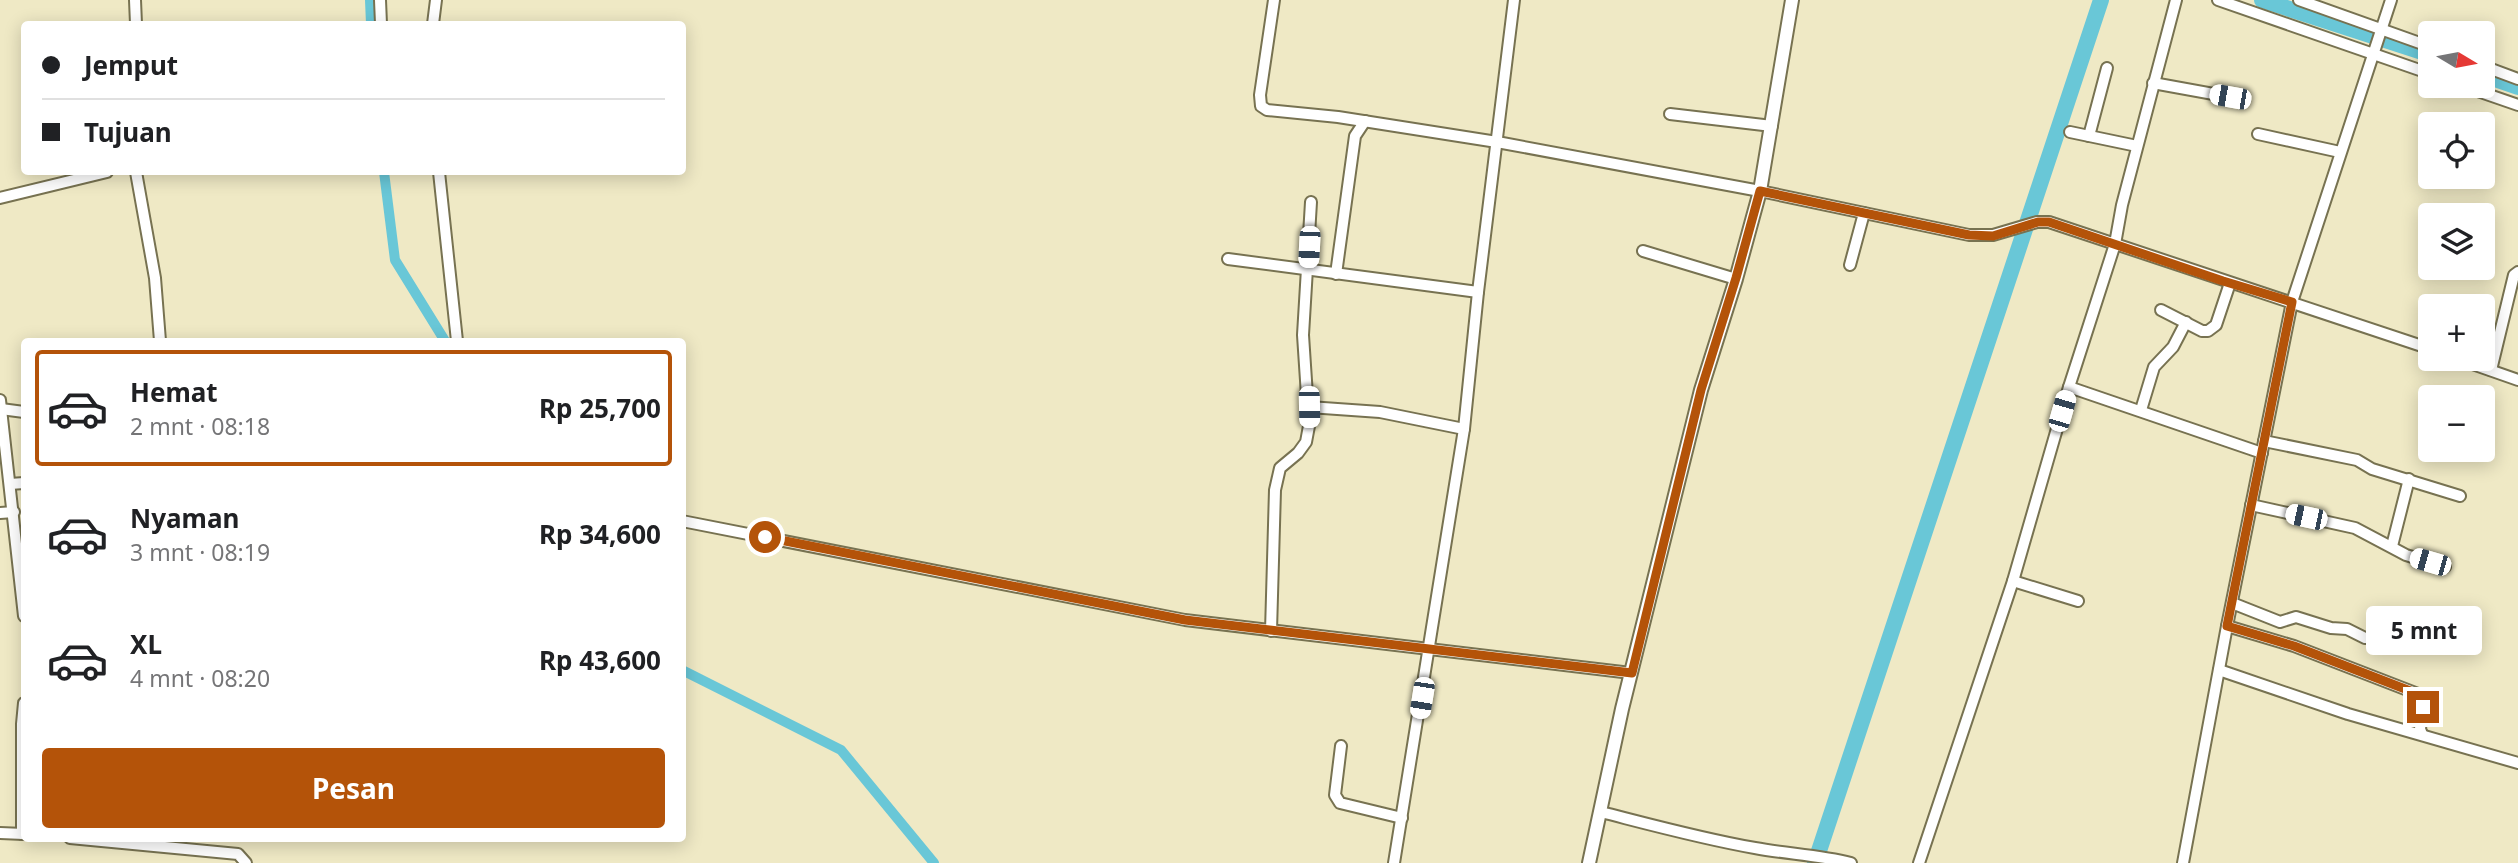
<!DOCTYPE html>
<html lang="id">
<meta charset="utf-8">
<style>
body{margin:0;font-family:"Noto Sans",sans-serif;background:#f2f2f2;color:#202124;height:100vh;display:flex;flex-direction:column;font-size:26px;white-space:nowrap}
*{box-sizing:border-box;margin:0}
p{font-size:23px;color:#757577}
.icon{flex:none;width:38px;height:38px;fill:none;stroke:currentColor;stroke-width:2;stroke-linecap:round;stroke-linejoin:round}
.map{position:relative;flex:1;overflow:hidden}
.details{position:absolute;left:21px;top:338px;width:665px;height:504px;display:flex;flex-direction:column;background:#fff;border-radius:7px;box-shadow:0 4px 18px #0003}
.details>*{flex:none}
.guide{position:absolute;left:21px;top:21px;width:665px;height:154px;border-radius:7px;box-shadow:0 4px 18px #0003;display:grid;align-content:center;height:154px;padding:0 21px;background:#fff}
.needle{width:46px;rotate:100deg}
.tools{position:absolute;left:2418px;top:21px;display:grid;gap:14px}
.tools a{display:grid;place-items:center;width:77px;height:77px;border-radius:7px;background:#fff;box-shadow:0 4px 18px #0003;font-size:35px}
.end{position:absolute;width:32px;height:32px;margin:-16px;border:9px solid #b45309;background:#fff;box-shadow:0 0 0 4px #fff}
.from{border-radius:50%}
.bubble{position:absolute;height:49px;border-radius:7px;background:#fff;box-shadow:0 4px 18px #0003;font-size:23px;font-weight:700;line-height:49px;text-align:center}
.car{position:absolute;width:21px;height:42px;margin:-21px -10px;border-radius:9px;box-shadow:0 0 5px 2px #0007;background:linear-gradient(#fff 24%,#345 0 40%,#fff 0 76%,#345 0 86%,#fff 0)}
.guide b{display:flex;align-items:center;gap:24px;height:66px;font-size:26px}
.guide b+b{border-top:2px solid #e0e0e0}
.guide i{width:18px;height:18px;background:#202124}
ul{padding:12px 0 0;list-style:none}
li{display:flex;align-items:center;gap:21px;height:116px;margin:0 14px 10px;padding:0 7px;border:4px solid transparent;border-radius:7px}
li div{flex:1}
li b{display:block;font-size:26px}
li em{font-style:normal;font-weight:700}
li.current{border-color:#b45309}
li>.icon{width:63px;height:63px;stroke-width:1.5}
.button{display:flex;gap:14px;margin-top:auto;padding:14px 21px}
.button a{flex:1;height:80px;border-radius:7px;background:#b45309;color:#fff;font-size:28px;font-weight:700;line-height:80px;text-align:center}
.map>svg:first-child{display:block}
.lines{fill:none;stroke-linecap:round;stroke-linejoin:round}
.canal{stroke:#69c7d7;stroke-width:10}
.river{stroke:#69c7d7;stroke-width:16}
.minor-casing{stroke:#777251;stroke-width:14}
.tertiary-casing{stroke:#777251;stroke-width:16}
.minor{stroke:#fff;stroke-width:10}
.tertiary{stroke:#fff;stroke-width:12}
.route{stroke:#b45309;stroke-width:9}
</style>
<div class="map">
<svg width="2518" height="863" viewBox="0 0 2518 863">
<rect width="100%" height="100%" fill="#efe9c5"/>
<g class="lines">
<g class="canal">
<polyline points="370,0 371,24"/>
<polyline points="384,172 395,260 445,341"/>
<polyline points="682,670 841,750 934,863"/>
</g>
<g class="river">
<polyline points="2262,0 2431,55"/>
<polyline points="2483,75 2518,87"/>
<polyline points="1815,863 2101,0"/>
</g>
<g class="minor-casing">
<g id="minor">
<polyline points="135,0 136,24"/>
<polyline points="380,0 381,24"/>
<polyline points="1274,0 1260,95 1261,106 1267,110 1338,117 1497,142 1760,191 1969,235 1993,235 2037,222 2049,222 2431,349"/>
<polyline points="2218,0 2431,74"/>
<polyline points="2299,0 2431,47"/>
<polyline points="433,24 436,0"/>
<polyline points="2483,66 2518,79"/>
<polyline points="2153,83 2230,97"/>
<polyline points="2463,86 2518,105"/>
<polyline points="1670,114 1772,126"/>
<polyline points="2070,132 2137,146"/>
<polyline points="2258,134 2340,152"/>
<polyline points="2089,136 2107,68"/>
<polyline points="136,172 155,278 160,341"/>
<polyline points="439,172 457,341"/>
<polyline points="0,198 107,172"/>
<polyline points="1643,251 1736,279"/>
<polyline points="1228,259 1478,292"/>
<polyline points="1850,265 1864,213"/>
<polyline points="1336,274 1355,136 1365,121"/>
<polyline points="2161,310 2202,331 2208,331 2216,325 2230,283"/>
<polyline points="2458,359 2518,380"/>
<polyline points="2491,370 2514,275 2518,272"/>
<polyline points="2069,387 2262,453"/>
<polyline points="0,400 24,616"/>
<polyline points="1309,407 1380,412 1464,429"/>
<polyline points="1,409 24,412"/>
<polyline points="2141,410 2154,367 2173,347 2186,322"/>
<polyline points="2264,441 2357,460 2372,469 2460,496"/>
<polyline points="10,484 24,483"/>
<polyline points="2251,505 2355,528 2406,555 2445,567"/>
<polyline points="0,513 14,512"/>
<polyline points="682,521 1185,620 1631,673"/>
<polyline points="2392,546 2409,479"/>
<polyline points="2013,581 2078,601"/>
<polyline points="2232,603 2280,622 2296,617 2331,628 2347,629 2365,638"/>
<polyline points="2227,626 2294,646 2418,694 2423,700 2420,729 2422,734"/>
<polyline points="1271,631 1275,490 1280,468 1298,453 1306,442 1309,426 1303,335 1311,202"/>
<polyline points="2219,670 2348,714 2518,763"/>
<polyline points="1341,746 1335,795 1340,803 1402,818"/>
<path d="M1601 812C1652 825 1703 839 1755 848 1787 854 1819 855 1851 863"/>
<polyline points="0,833 24,834"/>
<polyline points="22,834 22,724 24,703"/>
<polyline points="70,838 238,854 246,863"/>
<polyline points="1394,863 1464,429 1478,292 1514,0"/>
<polyline points="1919,863 2013,581 2069,387 2115,244 2122,205 2176,0"/>
<polyline points="2183,863 2227,626 2292,302 2391,0"/>
</g>
</g>
<g class="tertiary-casing">
<polyline id="tertiary" points="1589,863 1622,709 1701,390 1736,279 1760,191 1792,0"/>
</g>
<use href="#minor" class="minor"/>
<use href="#tertiary" class="tertiary"/>
</g>
<g class="lines">
<polyline class="route" points="765,537 1185,620 1632,673 1701,390 1736,278 1760,191 1969,235 1993,236 2038,222 2049,222 2223,281 2292,302 2227,626 2294,646 2418,694 2422,696 2423,707"/>
</g>
</svg>
<div class="tools">
<a><svg class="needle" viewBox="-14 -14 28 28"><path d="M0-13l5 13h-10z" fill="#e53935"/><path d="M0 13l5-13h-10z" fill="#757577"/></svg></a>
<a><svg class="icon" aria-label="locate" viewBox="0 0 24 24"><circle cx="12" cy="12" r="6"/><path d="M12 2v4M12 18v4M2 12h4M18 12h4"/></svg></a>
<a><svg class="icon" aria-label="layers" viewBox="0 0 24 24"><path d="M12 4l9 5-9 5-9-5zM3 14l9 5 9-5"/></svg></a>
<a>+</a>
<a>−</a>
</div>
<i class="end from" style="left:765px;top:537px"></i>
<i class="end" style="left:2423px;top:707px"></i>
<div class="bubble" style="left:2366px;top:606px;width:116px">5 mnt</div>
<i class="car" style="left:2230px;top:97px;rotate:280deg"></i>
<i class="car" style="left:1309px;top:247px;rotate:183deg"></i>
<i class="car" style="left:1309px;top:407px;rotate:179deg"></i>
<i class="car" style="left:2062px;top:411px;rotate:16deg"></i>
<i class="car" style="left:2306px;top:517px;rotate:282deg"></i>
<i class="car" style="left:2430px;top:562px;rotate:286deg"></i>
<i class="car" style="left:1422px;top:698px;rotate:189deg"></i>
<div class="guide">
<b><i class="from"></i>Jemput</b>
<b><i></i>Tujuan</b>
</div>
<section class="details">
<ul>
<li class="current"><svg class="icon" aria-label="car" viewBox="0 0 24 24"><path d="M5 17H2v-5l4-1 3-4h7l3 4 3 1v5h-3M9 17h6M6 11h13"/><circle cx="7" cy="17" r="2"/><circle cx="17" cy="17" r="2"/></svg><div><b>Hemat</b><p>2 mnt · 08:18</p></div><em>Rp 25,700</em></li>
<li><svg class="icon" aria-label="car" viewBox="0 0 24 24"><path d="M5 17H2v-5l4-1 3-4h7l3 4 3 1v5h-3M9 17h6M6 11h13"/><circle cx="7" cy="17" r="2"/><circle cx="17" cy="17" r="2"/></svg><div><b>Nyaman</b><p>3 mnt · 08:19</p></div><em>Rp 34,600</em></li>
<li><svg class="icon" aria-label="car" viewBox="0 0 24 24"><path d="M5 17H2v-5l4-1 3-4h7l3 4 3 1v5h-3M9 17h6M6 11h13"/><circle cx="7" cy="17" r="2"/><circle cx="17" cy="17" r="2"/></svg><div><b>XL</b><p>4 mnt · 08:20</p></div><em>Rp 43,600</em></li>
</ul>
<div class="button"><a>Pesan</a></div>
</section>
</div>
